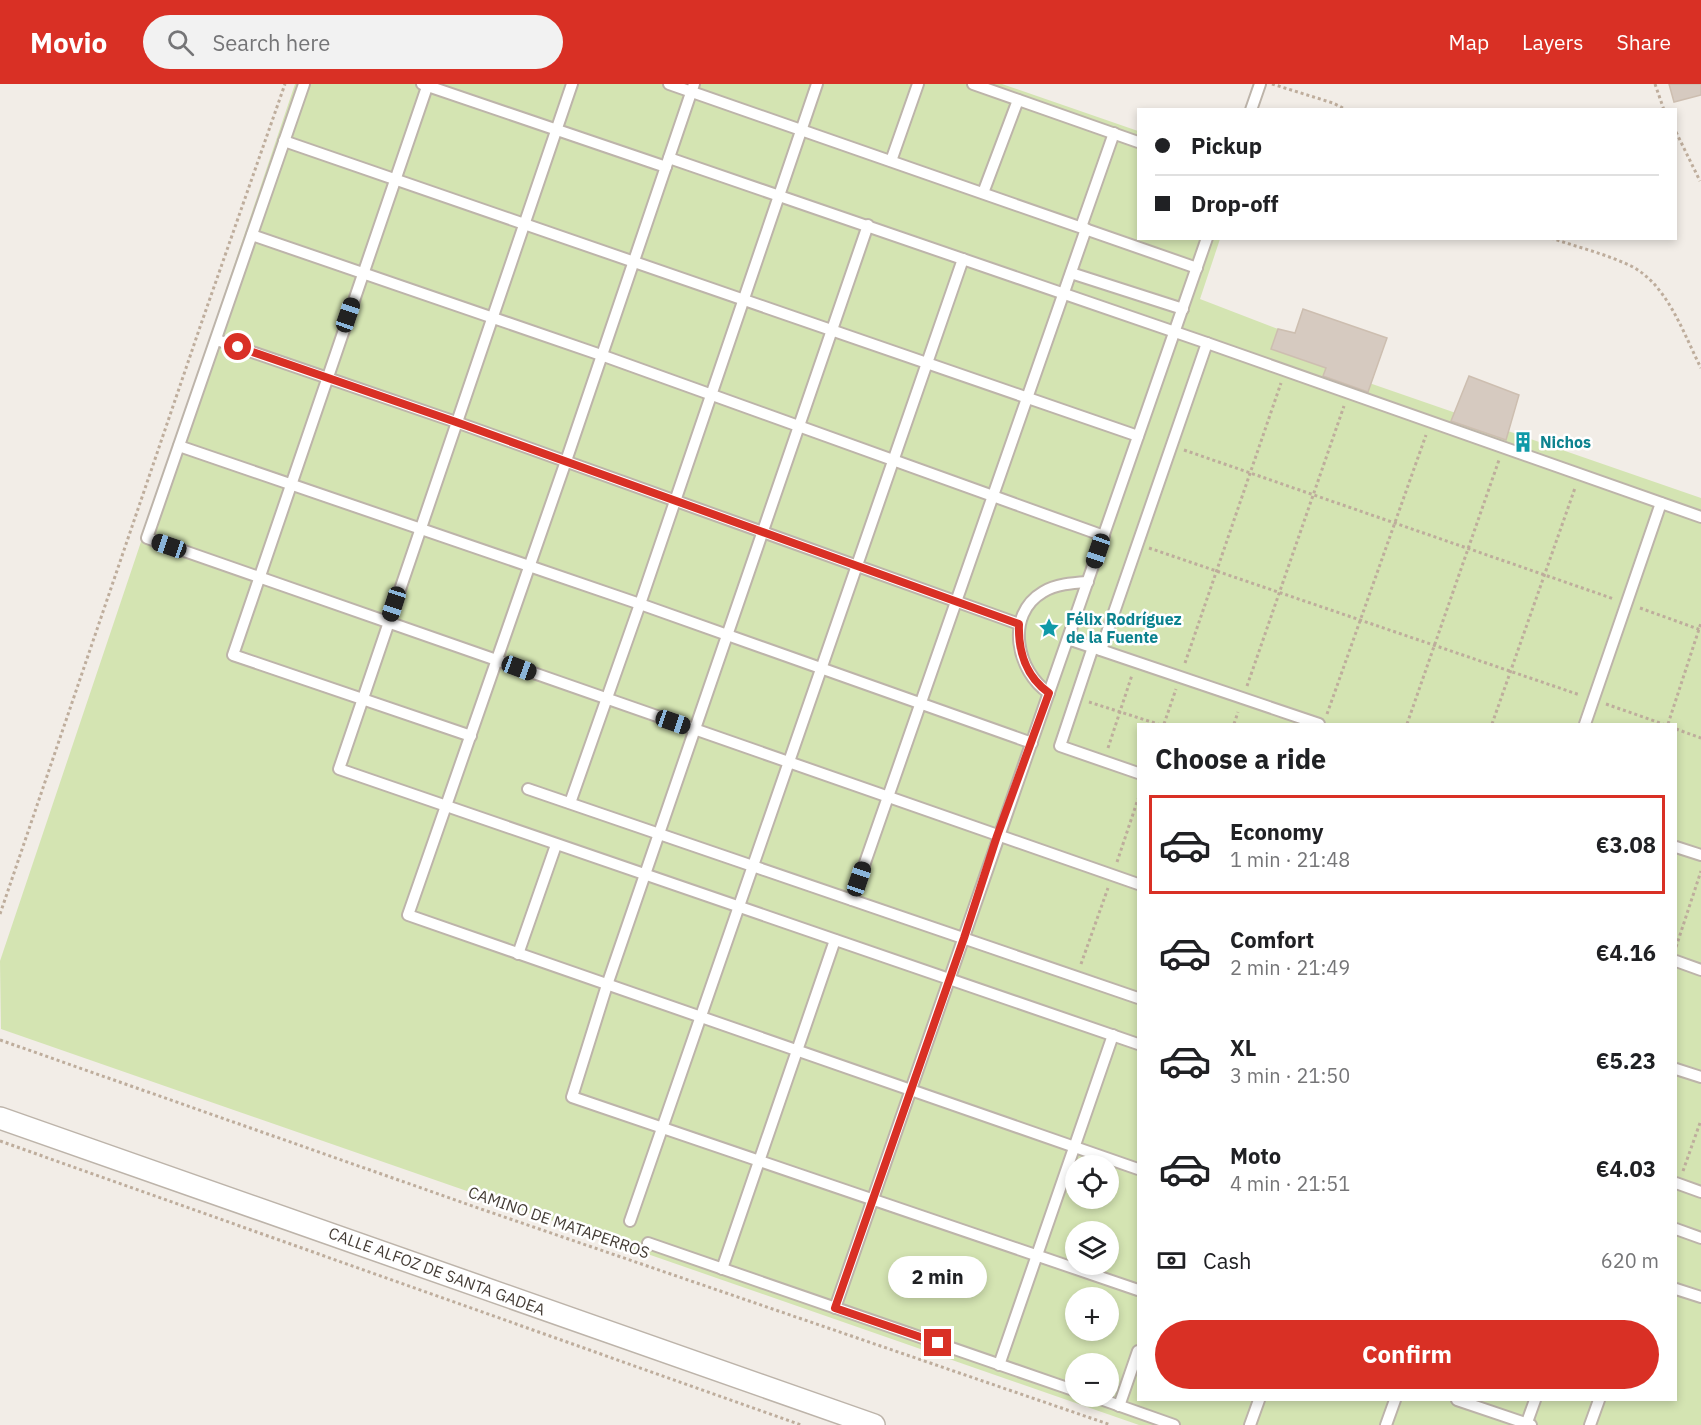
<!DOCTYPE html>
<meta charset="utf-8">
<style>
body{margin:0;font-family:"IBM Plex Sans",sans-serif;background:#f2f2f2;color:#202124;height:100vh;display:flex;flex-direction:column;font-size:22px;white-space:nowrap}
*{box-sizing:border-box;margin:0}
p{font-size:20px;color:#757577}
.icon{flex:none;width:33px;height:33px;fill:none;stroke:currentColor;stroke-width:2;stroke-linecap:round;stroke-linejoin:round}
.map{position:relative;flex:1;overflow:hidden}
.side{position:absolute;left:1137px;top:639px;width:540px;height:678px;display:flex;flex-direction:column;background:#fff;border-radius:0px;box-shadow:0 3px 9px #0003}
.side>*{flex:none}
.top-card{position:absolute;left:1137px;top:24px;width:540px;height:132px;border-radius:0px;box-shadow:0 3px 9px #0003;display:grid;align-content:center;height:132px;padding:0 18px;background:#fff}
.fabs{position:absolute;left:1065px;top:1071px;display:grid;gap:12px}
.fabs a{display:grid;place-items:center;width:54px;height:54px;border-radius:50%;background:#fff;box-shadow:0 3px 9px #0003;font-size:30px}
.end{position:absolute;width:27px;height:27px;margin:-14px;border:8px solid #d93025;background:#fff;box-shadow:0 0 0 3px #fff}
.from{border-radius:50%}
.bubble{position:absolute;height:42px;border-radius:21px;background:#fff;box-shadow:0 3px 9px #0003;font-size:20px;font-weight:700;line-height:42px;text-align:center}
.car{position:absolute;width:18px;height:36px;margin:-18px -9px;border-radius:8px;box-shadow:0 0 4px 2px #0007;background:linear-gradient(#222 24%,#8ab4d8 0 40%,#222 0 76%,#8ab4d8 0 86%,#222 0)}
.top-card b{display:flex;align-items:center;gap:21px;height:57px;font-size:22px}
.top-card b+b{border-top:2px solid #e0e0e0}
.top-card i{width:15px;height:15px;background:#202124}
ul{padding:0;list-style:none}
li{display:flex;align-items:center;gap:18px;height:99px;margin:0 12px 9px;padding:0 6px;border:3px solid transparent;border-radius:0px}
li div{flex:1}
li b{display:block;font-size:22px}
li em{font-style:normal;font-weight:700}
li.current{border-color:#d93025}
li>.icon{width:54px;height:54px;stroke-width:1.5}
h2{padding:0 18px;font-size:27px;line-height:72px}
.pay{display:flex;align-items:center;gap:15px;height:66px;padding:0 18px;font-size:22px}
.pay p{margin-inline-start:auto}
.cta{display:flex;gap:12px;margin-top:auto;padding:12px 18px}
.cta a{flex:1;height:69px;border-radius:36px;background:#d93025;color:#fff;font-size:24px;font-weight:700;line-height:69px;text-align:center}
header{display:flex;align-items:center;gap:36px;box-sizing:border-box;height:84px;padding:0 30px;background:#d93025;color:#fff}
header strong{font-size:28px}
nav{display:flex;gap:33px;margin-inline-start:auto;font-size:21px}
.search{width:420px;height:54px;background:#f2f2f2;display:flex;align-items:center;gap:15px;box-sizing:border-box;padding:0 21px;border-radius:33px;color:#757577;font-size:22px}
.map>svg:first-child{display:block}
.green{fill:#d4e4b2;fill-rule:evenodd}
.building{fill:#d6cac0;stroke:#cdbeb0;stroke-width:1.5}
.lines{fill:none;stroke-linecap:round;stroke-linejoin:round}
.lane-casing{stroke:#bdb4aa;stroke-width:14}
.street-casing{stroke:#bdb4aa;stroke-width:24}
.path{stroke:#bead9c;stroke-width:3;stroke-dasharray:3 3;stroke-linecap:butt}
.lane{stroke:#fff;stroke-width:10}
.street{stroke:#fff;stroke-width:21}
.route{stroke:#d93025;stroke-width:8}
.labels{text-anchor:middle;stroke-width:5;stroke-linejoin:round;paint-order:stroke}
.culture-label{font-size:16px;font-weight:bold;fill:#0d838f;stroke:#fff;text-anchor:start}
.street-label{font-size:16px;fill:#453d36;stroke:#fff}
</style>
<header>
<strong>Movio</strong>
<div class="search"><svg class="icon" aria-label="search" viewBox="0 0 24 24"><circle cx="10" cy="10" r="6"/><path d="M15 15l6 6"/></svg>Search here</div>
<nav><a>Map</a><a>Layers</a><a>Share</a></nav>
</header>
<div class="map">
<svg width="1701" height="1341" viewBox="0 0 1701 1341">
<rect width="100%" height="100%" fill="#f2ede7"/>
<path class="green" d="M295 0H1002L1138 47V154L1220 155 1200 215 1278 245 1271 265 1701 414V1341H1139L1 945 0 877ZM1138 640H1676V1316H1138ZM1076 1082H1108V1114H1076ZM1076 1148H1108V1180H1076ZM1076 1214H1108V1246H1076ZM1076 1280H1108V1312H1076Z"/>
<g class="building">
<polygon points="1669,0 1701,0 1701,11 1674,18"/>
<polygon points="1303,225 1387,254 1368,308 1323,292 1326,284 1271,265 1278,245 1295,249"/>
<polygon points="1469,292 1519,311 1506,356 1451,337"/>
</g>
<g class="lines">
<g class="lane-casing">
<g id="lane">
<polyline points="304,0 147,454 1138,800"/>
<polyline points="422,0 666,83"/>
<polyline points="428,0 233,571 471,652"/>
<polyline points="572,0 339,685 1138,960"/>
<polyline points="669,0 1197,184"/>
<polyline points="694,0 566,377 408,831 1138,1085"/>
<polyline points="973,0 1138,58"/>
<polyline points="1251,26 1260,0"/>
<polyline points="284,57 1138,352"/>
<polyline points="669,74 1207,259 1701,433"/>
<polyline points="891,77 918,0"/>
<polyline points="983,109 1018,16"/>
<polyline points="868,141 607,901 572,1013 1138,1206"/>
<polyline points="1081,143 1114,49"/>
<polyline points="252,151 601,271 1104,452"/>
<polyline points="1071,189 1183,225"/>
<polyline points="217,256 456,338 1019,540"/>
<polyline points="179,362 640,520 1032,659"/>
<polyline points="1068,555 1319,640"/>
<polyline points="1093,563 1060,662 1138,689"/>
<polyline points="1101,566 1207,259"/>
<path d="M1049 609C1017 588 1004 531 1043 508 1056 500 1073 499 1088 498"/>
<polyline points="1585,640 1661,419"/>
<polyline points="528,705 1138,914"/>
<polyline points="570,719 640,520 817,0"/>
<polyline points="1676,763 1701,771"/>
<polyline points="852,816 1086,145"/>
<polyline points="518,870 556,761"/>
<polyline points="1676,877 1701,886"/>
<polyline points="1676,985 1701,993"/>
<polyline points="1676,1099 1701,1108"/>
<polyline points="630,1137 963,175"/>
<polyline points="1676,1145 1701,1154"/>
<polyline points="648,1159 1076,1307"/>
<polyline points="722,1185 835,856"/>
<polyline points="1676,1205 1701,1213"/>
<path d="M835 1224C959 867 1083 511 1207 154"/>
<polyline points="999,1281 1113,951"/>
<polyline points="1092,1312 1174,1341"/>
<polyline points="1457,1316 1531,1341"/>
<polyline points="1119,1322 1138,1267"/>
<polyline points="1250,1341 1259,1316"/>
<polyline points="1386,1341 1395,1316"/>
<polyline points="1526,1341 1535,1316"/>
<polyline points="1590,1341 1599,1316"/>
</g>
</g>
<g class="street-casing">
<polyline id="street" points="0,1034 874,1341"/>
</g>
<g class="path">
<polyline points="1272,0 1333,19 1347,26"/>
<polyline points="1655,0 1664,26"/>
<polyline points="1676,48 1700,97"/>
<path d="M1551 154C1577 163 1606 170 1631 182 1668 201 1683 249 1701 284"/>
<polyline points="1184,366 1614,515"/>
<polyline points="1149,464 1580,611"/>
<polyline points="1640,524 1701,546"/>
<polyline points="1185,579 1281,299"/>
<polyline points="1247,602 1344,322"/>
<polyline points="1089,618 1158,640"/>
<polyline points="1606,620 1663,640"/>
<polyline points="1327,630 1426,351"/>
<polyline points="1164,640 1176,605"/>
<polyline points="1234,640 1238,628"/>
<polyline points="1407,640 1499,376"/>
<polyline points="1492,640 1575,404"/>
<polyline points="1668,640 1701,539"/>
<polyline points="1676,645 1701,654"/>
<polyline points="1108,664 1132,591"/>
<polyline points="1117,778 1138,715"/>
<polyline points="0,830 200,243 285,0"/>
<polyline points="1676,863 1701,787"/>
<polyline points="1081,880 1108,804"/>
<polyline points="0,956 481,1125 1111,1341"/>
<polyline points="0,1057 801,1341"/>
<polyline points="1683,1087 1701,1036"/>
</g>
<use href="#lane" class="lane"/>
<use href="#street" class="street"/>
</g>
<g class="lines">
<path class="route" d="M238 263 456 338 1019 540C1018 567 1026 593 1049 609L997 752 964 854 835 1224 938 1259"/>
</g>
<defs>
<g id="building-bare" transform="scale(1.62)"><path d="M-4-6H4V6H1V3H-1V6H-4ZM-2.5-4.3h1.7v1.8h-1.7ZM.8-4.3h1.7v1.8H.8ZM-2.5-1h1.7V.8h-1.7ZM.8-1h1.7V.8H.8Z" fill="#0f9aa8" stroke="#fff" stroke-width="2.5" paint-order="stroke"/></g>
<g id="sight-bare" transform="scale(1.62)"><path d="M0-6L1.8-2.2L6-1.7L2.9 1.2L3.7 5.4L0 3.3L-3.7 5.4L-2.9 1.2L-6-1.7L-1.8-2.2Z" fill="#0f9aa8" stroke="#fff" stroke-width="2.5" paint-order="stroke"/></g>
</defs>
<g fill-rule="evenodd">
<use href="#building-bare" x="1523" y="358"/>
<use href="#sight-bare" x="1049" y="544"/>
</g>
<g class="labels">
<g class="culture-label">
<text x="1540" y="364">Nichos</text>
<text x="1066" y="541">Félix Rodríguez<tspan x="1066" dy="18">de la Fuente</tspan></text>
</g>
<g class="street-label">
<text transform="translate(559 1138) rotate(19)" y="6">CAMINO DE MATAPERROS</text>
<text transform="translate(437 1187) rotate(20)" y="6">CALLE ALFOZ DE SANTA GADEA</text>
</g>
</g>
</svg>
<div class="fabs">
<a><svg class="icon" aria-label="locate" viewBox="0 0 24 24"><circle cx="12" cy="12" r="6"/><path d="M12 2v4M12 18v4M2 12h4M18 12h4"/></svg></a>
<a><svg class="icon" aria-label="layers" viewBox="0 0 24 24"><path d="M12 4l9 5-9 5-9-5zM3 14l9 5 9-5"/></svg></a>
<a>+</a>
<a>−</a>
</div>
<i class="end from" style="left:238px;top:263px"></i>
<i class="end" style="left:938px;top:1259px"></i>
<div class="bubble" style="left:888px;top:1172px;width:99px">2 min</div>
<i class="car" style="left:348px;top:231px;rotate:19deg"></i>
<i class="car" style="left:169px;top:462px;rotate:289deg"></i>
<i class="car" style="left:1098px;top:467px;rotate:199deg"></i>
<i class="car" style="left:394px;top:520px;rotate:198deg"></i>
<i class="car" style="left:519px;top:584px;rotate:110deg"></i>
<i class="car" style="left:673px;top:638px;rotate:109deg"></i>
<i class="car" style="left:859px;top:795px;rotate:19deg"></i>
<div class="top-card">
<b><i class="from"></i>Pickup</b>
<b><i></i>Drop-off</b>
</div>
<section class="side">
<h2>Choose a ride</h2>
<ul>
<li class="current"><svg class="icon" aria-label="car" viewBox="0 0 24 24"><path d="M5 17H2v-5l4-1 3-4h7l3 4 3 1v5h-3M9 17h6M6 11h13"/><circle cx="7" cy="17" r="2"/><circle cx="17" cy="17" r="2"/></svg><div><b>Economy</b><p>1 min · 21:48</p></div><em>€3.08</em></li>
<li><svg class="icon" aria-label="car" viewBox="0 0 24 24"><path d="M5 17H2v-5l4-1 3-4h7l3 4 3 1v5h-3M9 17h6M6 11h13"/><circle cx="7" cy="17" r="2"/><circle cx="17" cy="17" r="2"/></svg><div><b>Comfort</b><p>2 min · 21:49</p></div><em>€4.16</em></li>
<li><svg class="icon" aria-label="car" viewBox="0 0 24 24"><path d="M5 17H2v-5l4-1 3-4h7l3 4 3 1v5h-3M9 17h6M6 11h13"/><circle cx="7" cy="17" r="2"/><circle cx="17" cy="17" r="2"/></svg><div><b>XL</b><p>3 min · 21:50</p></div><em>€5.23</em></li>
<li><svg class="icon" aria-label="car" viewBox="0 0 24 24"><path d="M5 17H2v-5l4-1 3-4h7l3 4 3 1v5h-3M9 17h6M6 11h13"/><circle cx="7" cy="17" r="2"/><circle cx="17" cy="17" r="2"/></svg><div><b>Moto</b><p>4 min · 21:51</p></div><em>€4.03</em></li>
</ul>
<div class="pay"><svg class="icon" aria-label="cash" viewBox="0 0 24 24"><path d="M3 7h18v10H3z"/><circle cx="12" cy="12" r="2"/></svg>Cash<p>620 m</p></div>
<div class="cta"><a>Confirm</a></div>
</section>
</div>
